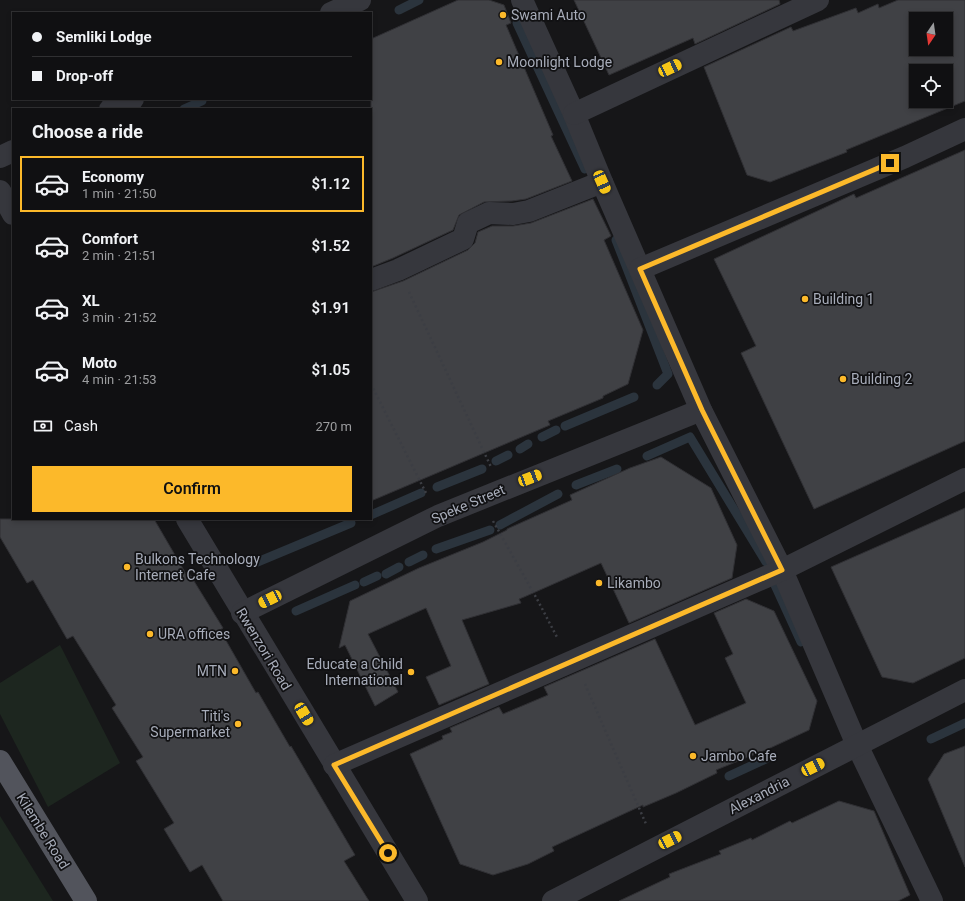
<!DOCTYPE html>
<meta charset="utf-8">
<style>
body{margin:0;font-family:Roboto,sans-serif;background:#19191b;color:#f1f3f6;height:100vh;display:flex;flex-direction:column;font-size:15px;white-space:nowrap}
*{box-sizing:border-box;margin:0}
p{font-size:13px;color:#9c9d9f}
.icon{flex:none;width:22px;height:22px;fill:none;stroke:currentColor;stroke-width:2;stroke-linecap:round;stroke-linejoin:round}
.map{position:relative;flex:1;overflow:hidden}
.sheet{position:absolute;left:12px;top:108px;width:360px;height:412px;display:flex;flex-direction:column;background:#101012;border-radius:0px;box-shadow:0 2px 6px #0003,0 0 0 1px #303032}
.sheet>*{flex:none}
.hud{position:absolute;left:12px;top:12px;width:360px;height:88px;border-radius:0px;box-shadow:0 2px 6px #0003,0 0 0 1px #303032;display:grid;align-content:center;height:88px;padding:0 20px;background:#101012}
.needle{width:26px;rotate:193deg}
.controls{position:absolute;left:909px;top:12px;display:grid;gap:8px}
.controls a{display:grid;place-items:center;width:44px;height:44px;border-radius:0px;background:#101012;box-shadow:0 2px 6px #0003,0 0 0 1px #303032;font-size:20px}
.end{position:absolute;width:18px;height:18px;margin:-9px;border:5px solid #fcb92a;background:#111;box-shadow:0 0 0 2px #111}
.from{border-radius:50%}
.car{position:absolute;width:12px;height:24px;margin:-12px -6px;border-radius:5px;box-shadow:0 0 3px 1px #0007;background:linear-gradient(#f5c518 24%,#345 0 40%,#f5c518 0 76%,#345 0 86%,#f5c518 0)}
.hud b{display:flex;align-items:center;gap:14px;height:38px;font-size:15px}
.hud b+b{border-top:1px solid #303032}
.hud i{width:10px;height:10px;background:#f1f3f6}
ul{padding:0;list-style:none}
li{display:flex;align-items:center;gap:12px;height:56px;margin:0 8px 6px;padding:0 12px;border:2px solid transparent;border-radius:0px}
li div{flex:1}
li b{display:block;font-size:15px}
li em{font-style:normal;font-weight:600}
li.active{border-color:#fcb92a}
li>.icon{width:36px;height:36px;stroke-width:1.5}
h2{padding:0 20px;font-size:18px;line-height:48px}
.pay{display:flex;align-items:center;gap:10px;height:44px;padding:0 20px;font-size:15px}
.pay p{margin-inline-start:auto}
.action{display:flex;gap:8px;margin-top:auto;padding:8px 20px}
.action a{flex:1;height:46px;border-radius:0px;background:#fcb92a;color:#111;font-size:16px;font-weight:600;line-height:46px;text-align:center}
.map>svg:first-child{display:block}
.green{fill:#1d261f}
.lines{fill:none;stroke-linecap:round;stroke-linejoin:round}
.stream{stroke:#2b343d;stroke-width:9}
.building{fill:#404145;stroke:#303034;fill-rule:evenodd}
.path{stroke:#3c3e44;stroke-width:2.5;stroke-dasharray:2 3;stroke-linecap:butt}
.minor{stroke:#36373d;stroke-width:22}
.major{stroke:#52545c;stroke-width:22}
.route{stroke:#fcb92a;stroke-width:5}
.poi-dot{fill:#fcb92a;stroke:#111113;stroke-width:1.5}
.labels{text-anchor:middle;stroke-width:3.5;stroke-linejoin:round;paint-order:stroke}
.poi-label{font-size:14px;fill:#a7acb9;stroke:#111113;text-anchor:start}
.street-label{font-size:14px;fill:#a7acb9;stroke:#111113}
</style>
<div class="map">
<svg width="965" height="901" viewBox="0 0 965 901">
<rect width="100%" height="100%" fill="#161618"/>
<g class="green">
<polygon points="60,645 120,763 48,807 0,714 0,683"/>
<polygon points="0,816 53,901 0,901"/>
</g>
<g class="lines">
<g class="stream">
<polyline points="399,10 419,0"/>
<polyline points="517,23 585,169"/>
<polyline points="184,109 202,101"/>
<polyline points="616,240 668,374 657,385"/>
<polyline points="565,426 634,397"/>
<polyline points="542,437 556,430"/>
<polyline points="520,449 528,444"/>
<polyline points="647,456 690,437 766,562"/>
<polyline points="496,461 508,455"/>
<polyline points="576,485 617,469"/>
<polyline points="437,487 482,469"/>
<polyline points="371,515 421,493"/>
<polyline points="500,525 558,494"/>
<polyline points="436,549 490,530"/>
<polyline points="409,562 423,555"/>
<polyline points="255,563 351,523"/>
<polyline points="386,574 399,567"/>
<polyline points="364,582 377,576"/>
<polyline points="774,583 801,642"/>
<polyline points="296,611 355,585"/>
<polyline points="931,739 965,723"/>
<polyline points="729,776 766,759"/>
</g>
</g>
<g class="building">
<polygon points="458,0 489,0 504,5 511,23 506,25 553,135 551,136 572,181 526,199 512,201 484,202 459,215 453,230 393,258 371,267 371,39"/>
<polygon points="574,0 779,0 780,4 695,44 693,38 609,75"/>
<path d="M898 0H965V101L846 150 847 152 770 182 747 175 704 67 791 27 793 31 856 8 858 13 878 4 879 8ZM916 19H946V49H916ZM916 71H946V101H916Z"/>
<polygon points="965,150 965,441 814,509 741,353 756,346 714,259 854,194 856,198"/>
<polygon points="593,199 611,236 604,240 643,330 628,384 603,396 603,398 548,421 550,425 371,501 371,292 403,281 468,250 475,243 478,232 492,226 513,226 531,223"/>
<polygon points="661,457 711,488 737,545 732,578 629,623 601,563 524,597 519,599 521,603 462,620 489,684 439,705 426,677 451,666 426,608 368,634 398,692 375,706 345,645 339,648 350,601 419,568 483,542 507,530 507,529 572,500 570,495 630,468"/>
<polygon points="965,508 965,658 913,683 882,677 831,567"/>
<polygon points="0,519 154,519 186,574 189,573 223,628 220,630 256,693 258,692 290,747 291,746 355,855 344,861 369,901 223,901 202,865 190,872 164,829 174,823 136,761 143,757 112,708 116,705 73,636 67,639 33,580 27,583 0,537"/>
<polygon points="746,599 774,611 817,701 809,730 768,749 716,770 717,773 676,793 643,807 643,805 552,847 554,851 528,864 493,875 460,864 410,754 443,739 442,736 452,732 450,728 499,707 503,714 548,695 544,687 655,639 695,725 746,703 725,658 733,654 714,613"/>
<polygon points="965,746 965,867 928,779 944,754"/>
<polygon points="839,801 874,811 910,895 898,901 619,901 670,877 669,874 721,854 719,851 751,838 752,840 790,821 792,823"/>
</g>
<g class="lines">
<g class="path">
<polyline points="409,292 491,467"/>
<polyline points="371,384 426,493"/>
<polyline points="493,521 537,599 558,639"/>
<polyline points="585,684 646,824"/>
</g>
<g class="minor">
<polyline points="522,0 574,114 602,182 701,410 782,570 857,745 932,901"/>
<polyline points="331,13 360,0"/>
<polyline points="110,109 133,99"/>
<polyline points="574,114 818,0"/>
<polyline points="0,157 13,151"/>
<polyline points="0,191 13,214"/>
<polyline points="640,269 905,157 965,129"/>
<polyline points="371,280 398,270 463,239 468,223 489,213 513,214 529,211 602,182"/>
<polyline points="187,519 417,901"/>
<polyline points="242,613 438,516 701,410"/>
<polyline points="334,765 782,570 965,479"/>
<polyline points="553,901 965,690"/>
</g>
<polyline class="major" points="0,761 86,901"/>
</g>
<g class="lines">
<polyline class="route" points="388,853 334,765 782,570 702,410 640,269 890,163"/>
</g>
<g class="poi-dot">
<circle cx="503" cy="15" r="4"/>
<circle cx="499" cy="62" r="4"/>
<circle cx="805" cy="299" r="4"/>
<circle cx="843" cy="379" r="4"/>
<circle cx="127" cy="567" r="4"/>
<circle cx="599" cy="583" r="4"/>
<circle cx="150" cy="634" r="4"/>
<circle cx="235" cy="671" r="4"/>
<circle cx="411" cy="672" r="4"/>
<circle cx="238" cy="724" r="4"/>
<circle cx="693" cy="756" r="4"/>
</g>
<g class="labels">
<g class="poi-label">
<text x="511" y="20">Swami Auto</text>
<text x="507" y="67">Moonlight Lodge</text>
<text x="813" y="304">Building 1</text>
<text x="851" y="384">Building 2</text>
<text x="135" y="564">Bulkons Technology<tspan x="135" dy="16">Internet Cafe</tspan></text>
<text x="607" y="588">Likambo</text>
<text x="158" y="639">URA offices</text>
<text x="403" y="669" text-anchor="end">Educate a Child<tspan x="403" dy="16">International</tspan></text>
<text x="227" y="676" text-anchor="end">MTN</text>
<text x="230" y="721" text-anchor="end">Titi's<tspan x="230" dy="16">Supermarket</tspan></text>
<text x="701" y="761">Jambo Cafe</text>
</g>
<g class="street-label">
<text transform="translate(468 504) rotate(-23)" y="5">Speke Street</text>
<text transform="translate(264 649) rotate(59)" y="5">Rwenzori Road</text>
<text transform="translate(759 795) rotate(-27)" y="5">Alexandria</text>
<text transform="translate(43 831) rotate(58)" y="5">Kilembe Road</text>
</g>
</g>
</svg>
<div class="controls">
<a><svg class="needle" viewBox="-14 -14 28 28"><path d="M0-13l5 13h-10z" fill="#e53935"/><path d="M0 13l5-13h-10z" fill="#9c9d9f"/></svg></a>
<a><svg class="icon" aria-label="locate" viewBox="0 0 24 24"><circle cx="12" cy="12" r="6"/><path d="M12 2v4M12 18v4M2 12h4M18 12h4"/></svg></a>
</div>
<i class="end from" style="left:388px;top:853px"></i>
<i class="end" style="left:890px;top:163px"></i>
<i class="car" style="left:670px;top:68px;rotate:65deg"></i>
<i class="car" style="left:602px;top:182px;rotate:156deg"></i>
<i class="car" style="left:530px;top:478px;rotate:69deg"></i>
<i class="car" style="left:270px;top:599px;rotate:244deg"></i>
<i class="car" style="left:304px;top:714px;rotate:149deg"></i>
<i class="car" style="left:813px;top:767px;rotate:63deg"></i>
<i class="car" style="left:670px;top:840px;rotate:63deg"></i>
<div class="hud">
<b><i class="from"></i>Semliki Lodge</b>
<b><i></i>Drop-off</b>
</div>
<section class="sheet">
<h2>Choose a ride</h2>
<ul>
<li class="active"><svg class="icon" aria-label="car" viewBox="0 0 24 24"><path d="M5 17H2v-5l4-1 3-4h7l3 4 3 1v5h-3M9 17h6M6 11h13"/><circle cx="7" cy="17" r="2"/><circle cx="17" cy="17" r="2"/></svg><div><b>Economy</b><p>1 min · 21:50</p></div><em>$1.12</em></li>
<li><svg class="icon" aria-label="car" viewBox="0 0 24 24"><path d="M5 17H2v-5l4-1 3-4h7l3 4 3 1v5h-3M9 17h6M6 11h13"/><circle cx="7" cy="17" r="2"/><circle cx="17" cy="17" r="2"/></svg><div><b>Comfort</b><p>2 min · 21:51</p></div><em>$1.52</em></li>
<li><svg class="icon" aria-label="car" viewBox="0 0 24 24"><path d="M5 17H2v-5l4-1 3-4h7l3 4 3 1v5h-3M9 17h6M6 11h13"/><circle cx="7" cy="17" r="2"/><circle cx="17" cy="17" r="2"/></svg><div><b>XL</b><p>3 min · 21:52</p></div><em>$1.91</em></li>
<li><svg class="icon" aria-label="car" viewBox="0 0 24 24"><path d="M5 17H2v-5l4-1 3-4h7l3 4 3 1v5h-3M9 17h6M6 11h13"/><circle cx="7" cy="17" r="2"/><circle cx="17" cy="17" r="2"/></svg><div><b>Moto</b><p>4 min · 21:53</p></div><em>$1.05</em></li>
</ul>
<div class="pay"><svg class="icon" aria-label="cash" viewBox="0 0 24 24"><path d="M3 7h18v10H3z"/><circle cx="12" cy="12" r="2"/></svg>Cash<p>270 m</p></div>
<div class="action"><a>Confirm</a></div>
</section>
</div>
